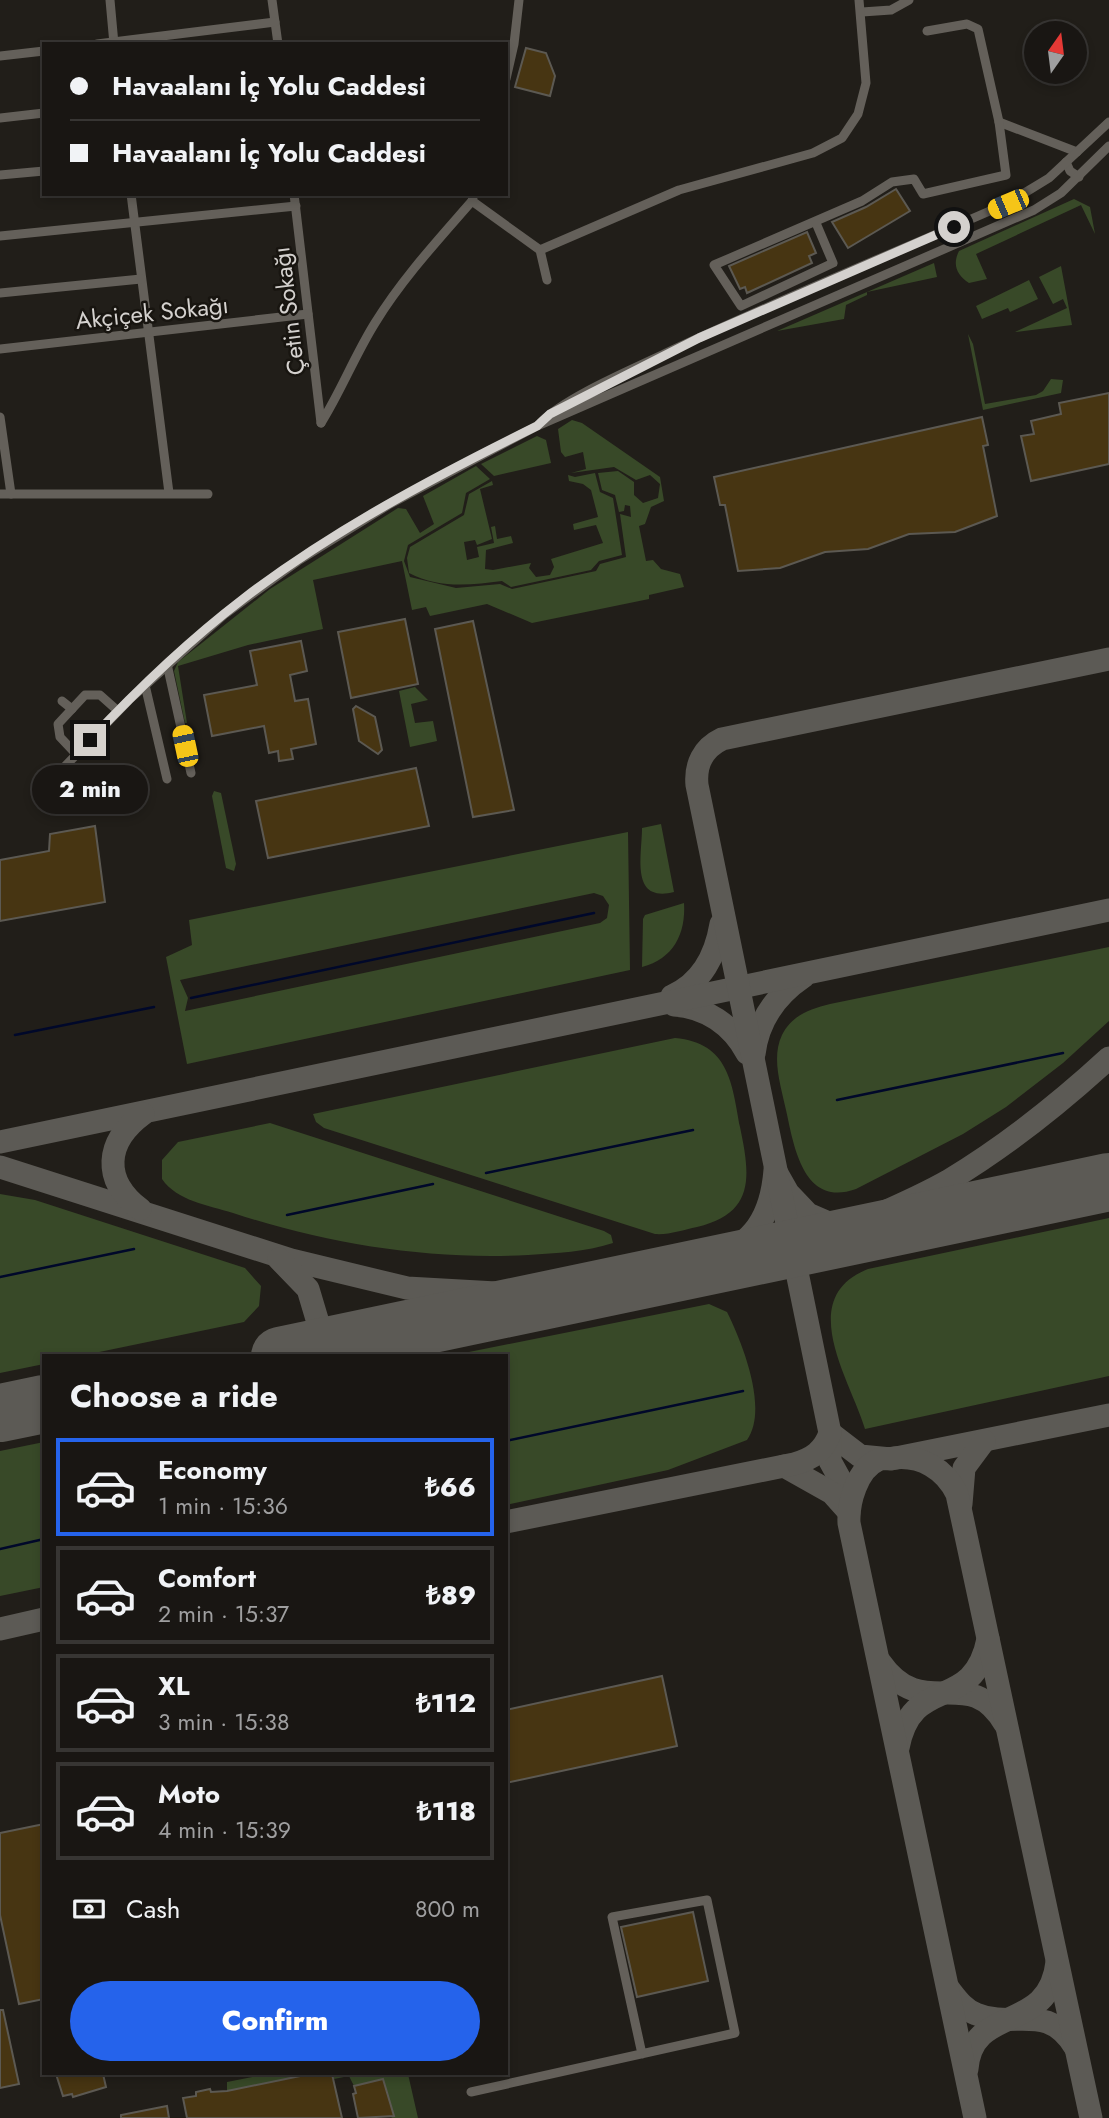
<!DOCTYPE html>
<meta charset="utf-8">
<style>
body{margin:0;font-family:Jost,sans-serif;background:#221f1c;color:#f1f3f6;height:100vh;display:flex;flex-direction:column;font-size:26px;white-space:nowrap}
*{box-sizing:border-box;margin:0}
p{font-size:23px;color:#9f9fa0}
.icon{flex:none;width:38px;height:38px;fill:none;stroke:currentColor;stroke-width:2;stroke-linecap:round;stroke-linejoin:round}
.map{position:relative;flex:1;overflow:hidden}
.sheet{position:absolute;left:42px;top:1354px;width:466px;height:721px;display:flex;flex-direction:column;background:#191613;border-radius:0px;box-shadow:0 4px 10px #0003,0 0 0 2px #373533}
.sheet>*{flex:none}
.top-card{position:absolute;left:42px;top:42px;width:466px;height:154px;border-radius:0px;box-shadow:0 4px 10px #0003,0 0 0 2px #373533;display:grid;align-content:center;height:154px;padding:0 28px;background:#191613}
.needle{width:46px;rotate:14deg}
.buttons{position:absolute;left:1024px;top:21px;display:grid;gap:14px}
.buttons a{display:grid;place-items:center;width:63px;height:63px;border-radius:50%;background:#191613;box-shadow:0 4px 10px #0003,0 0 0 2px #373533;font-size:35px}
.end{position:absolute;width:32px;height:32px;margin:-16px;border:9px solid #d4d1ce;background:#111;box-shadow:0 0 0 4px #111}
.from{border-radius:50%}
.bubble{position:absolute;height:49px;border-radius:24px;background:#191613;box-shadow:0 4px 10px #0003,0 0 0 2px #373533;font-size:23px;font-weight:800;line-height:49px;text-align:center}
.car{position:absolute;width:21px;height:42px;margin:-21px -10px;border-radius:9px;box-shadow:0 0 5px 2px #0007;background:linear-gradient(#f5c518 24%,#345 0 40%,#f5c518 0 76%,#345 0 86%,#f5c518 0)}
.top-card b{display:flex;align-items:center;gap:24px;height:66px;font-size:26px}
.top-card b+b{border-top:2px solid #373533}
.top-card i{width:18px;height:18px;background:#f1f3f6}
ul{padding:0;list-style:none}
li{display:flex;align-items:center;gap:21px;height:98px;margin:0 14px 10px;padding:0 14px;border:4px solid #373533;border-radius:0px}
li div{flex:1}
li b{display:block;font-size:26px}
li em{font-style:normal;font-weight:800}
li.active{border-color:#2563eb}
li>.icon{width:63px;height:63px;stroke-width:1.5}
h2{padding:0 28px;font-size:32px;line-height:84px}
.pay{display:flex;align-items:center;gap:18px;height:77px;padding:0 28px;font-size:26px}
.pay p{margin-inline-start:auto}
.primary-button{display:flex;gap:14px;margin-top:auto;padding:14px 28px}
.primary-button a{flex:1;height:80px;border-radius:42px;background:#2563eb;color:#fff;font-size:28px;font-weight:800;line-height:80px;text-align:center}
.map>svg:first-child{display:block}
.green{fill:#384928;fill-rule:evenodd}
.lines{fill:none;stroke-linecap:round;stroke-linejoin:round}
.stream{stroke:#00082a;stroke-width:2.5}
.taxiway{stroke:#5c5a55;stroke-width:23}
.runway{stroke:#5c5a55;stroke-width:58}
.building{fill:#473512;stroke:#5c5952;stroke-width:2}
.street{stroke:#64605a;stroke-width:9}
.route{stroke:#d4d1ce;stroke-width:9}
.labels{text-anchor:middle;stroke-width:5;stroke-linejoin:round;paint-order:stroke}
.street-label{font-size:24px;fill:#d4d1ce;stroke:#181510}
</style>
<div class="map">
<svg width="1109" height="2118" viewBox="0 0 1109 2118">
<rect width="100%" height="100%" fill="#211e19"/>
<g class="green">
<path d="M1074 199 1090 207 1095 234 1081 205 976 254 987 279 969 283C957 275 952 265 959 251Z"/>
<polygon points="934,263 937,277 867,292 867,295 846,305 844,319 777,331"/>
<polygon points="1061,266 1072,325 1015,332 1067,308 1063,299 1053,304 1039,277"/>
<polygon points="1029,280 1038,299 1010,312 1008,308 982,319 976,306"/>
<polygon points="968,334 973,344 985,404 1036,395 1043,391 1051,379 1063,380 1061,393 983,410"/>
<polygon points="572,420 582,423 660,477 664,501 651,507 645,524 639,526 646,561 653,560 661,569 680,574 684,587 649,595 649,599 532,623 487,604 430,616 426,607 412,610 402,561 313,580 323,629 248,645 178,666 187,723 185,723 174,671 178,662 270,589 398,508 406,509 420,533 434,524 423,496 476,466 490,479 466,493 462,513 408,545 404,561 410,577 456,588 500,584 512,589 596,571 600,564 626,557 620,514 631,517 630,506 625,505 624,511 619,512 615,495 602,490 598,473 618,471 634,482 634,495 643,503 658,498 660,484 650,475 636,480 614,467 571,473 586,469 583,452 565,457 561,452 558,429"/>
<polygon points="537,436 546,440 551,463 494,476 481,464"/>
<path d="M595 473 600 492 613 498 622 555 599 561 591 570 511 587 502 581C471 585 439 589 409 573L407 558 410 547 464 515 469 494 492 481 493 485 480 489 492 539 477 545 475 540 464 542 467 560 479 557 477 547 494 543 491 527 495 526 497 539 511 536 513 543 486 550 485 569 493 570 531 563 529 568 536 577 550 575 554 567 551 559 603 543 596 525 574 530 573 524 598 517 591 490 583 484 569 481 568 475 575 477Z"/>
<polygon points="415,687 428,700 411,704 415,723 433,721 437,741 410,747 399,691"/>
<polygon points="214,791 221,793 236,864 234,871 226,868 212,796"/>
<path d="M661 824 674 892C630 903 642 856 642 828Z"/>
<path d="M628 832 630 970 187 1064 166 957 192 945 189 920ZM594 893 603 896 609 905 607 918 600 923 185 1011 188 998 180 980Z"/>
<path d="M684 903C686 934 673 959 642 967L643 919 645 915Z"/>
<path d="M1109 947V1021L1063 1063 1006 1107 963 1134 856 1189C803 1208 794 1146 786 1110 781 1086 771 1058 782 1035 792 1015 810 1009 830 1004Z"/>
<path d="M675 1038C729 1043 732 1083 740 1127 750 1175 756 1213 697 1227 683 1230 669 1235 655 1234L324 1128 316 1122 313 1114Z"/>
<path d="M270 1123 604 1231 611 1235 613 1243C585 1252 557 1253 528 1255 426 1260 329 1244 233 1213 208 1205 177 1201 162 1179V1160L178 1142Z"/>
<polygon points="0,1194 35,1200 245,1268 261,1286 259,1306 244,1322 80,1356 44,1356 44,1364 0,1373"/>
<path d="M1109 1218V1376L865 1429C851 1381 794 1298 868 1269Z"/>
<path d="M709 1304 727 1312C742 1342 769 1409 747 1440L668 1470 506 1505V1356H449Z"/>
<polygon points="44,1442 44,1587 0,1596 0,1451"/>
<polygon points="267,2074 310,2074 227,2091 227,2082"/>
<polygon points="332,2074 408,2074 418,2118 391,2118 394,2116 383,2079 354,2086 349,2076 334,2079"/>
</g>
<g class="lines">
<g class="stream">
<polyline points="191,998 594,913"/>
<polyline points="15,1035 154,1007"/>
<polyline points="837,1100 1063,1053"/>
<polyline points="486,1173 693,1130"/>
<polyline points="287,1215 433,1184"/>
<polyline points="0,1277 134,1249"/>
<polyline points="506,1441 743,1391"/>
<polyline points="0,1549 44,1539"/>
</g>
<g class="taxiway">
<path d="M672 996C702 983 716 954 721 924"/>
<path d="M674 1005C706 1007 732 1025 747 1053"/>
<path d="M754 1054C758 1021 775 996 803 977"/>
<polyline points="0,1142 1109,910"/>
<polyline points="0,1167 291,1260 407,1288 513,1294 592,1291"/>
<path d="M140 1209C102 1180 105 1142 143 1114"/>
<path d="M817 1243C860 1221 906 1205 948 1181 1006 1146 1059 1104 1109 1058"/>
<polyline points="279,1259 308,1289 328,1356"/>
<path d="M712 1265C753 1239 771 1221 775 1170L788 1193 808 1214 852 1233"/>
<polyline points="292,1354 312,1343 321,1330"/>
<path d="M366 1356C399 1327 442 1323 484 1313"/>
<polyline points="0,1408 44,1402"/>
<polyline points="830,1433 860,1456 891,1459 1109,1415"/>
<polyline points="830,1433 830,1461 841,1481 848,1510"/>
<polyline points="784,1466 832,1493 849,1512"/>
<polyline points="961,1504 964,1468 984,1441"/>
<path d="M506 1522 794 1464C812 1459 824 1451 830 1433L697 785C695 765 703 748 722 739L1109 659"/>
<polyline points="0,1629 44,1619"/>
<path d="M880 1662C924 1725 968 1661 1005 1724"/>
<path d="M898 1748C912 1672 973 1715 988 1639"/>
<path d="M948 1988C956 1998 963 2009 976 2014 1014 2030 1047 2001 1075 2047"/>
<path d="M967 2069C972 2003 1049 2035 1057 1962"/>
<path d="M975 2118 849 1523C848 1503 857 1469 878 1460 882 1458 889 1459 894 1458 921 1455 945 1469 957 1494L1091 2118"/>
</g>
<g class="runway">
<polyline points="280,1356 1109,1182"/>
<polyline points="0,1413 44,1404"/>
</g>
</g>
<g class="building">
<polygon points="526,48 546,53 555,76 550,96 515,87"/>
<polygon points="896,189 910,211 848,248 832,222 866,207"/>
<polygon points="807,232 816,253 809,256 812,263 747,293 745,287 740,289 729,266"/>
<polygon points="1109,393 1109,464 1031,481 1021,436 1034,434 1031,421 1061,414 1059,403"/>
<polygon points="982,417 988,445 983,446 997,516 955,532 909,534 868,549 825,552 780,568 738,571 725,505 720,505 714,477"/>
<polygon points="405,619 418,684 351,698 338,632"/>
<polygon points="473,621 514,810 473,817 435,629"/>
<polygon points="301,641 307,671 290,675 295,701 308,699 316,744 291,749 293,759 279,761 278,751 269,753 264,726 212,736 204,695 257,685 250,651"/>
<polygon points="356,706 375,717 382,750 378,754 359,741 353,709"/>
<polygon points="416,768 429,826 268,858 256,801"/>
<polygon points="95,826 105,902 0,921 0,860 49,851 50,834"/>
<polygon points="662,1676 677,1746 506,1783 506,1710"/>
<polygon points="44,1824 44,1999 19,2004 0,1915 0,1833"/>
<polygon points="693,1912 708,1981 637,1997 621,1927"/>
<polygon points="0,2010 3,2010 19,2084 0,2088"/>
<polygon points="56,2074 103,2074 106,2087 73,2097 72,2094 63,2096"/>
<polygon points="310,2074 332,2074 342,2118 187,2118 183,2098 196,2096 196,2092 210,2089 211,2092 227,2091"/>
<polygon points="383,2079 394,2116 358,2118 353,2094 356,2093 354,2086"/>
<polygon points="167,2106 169,2118 121,2118 121,2115"/>
</g>
<g class="lines">
<g class="street">
<polyline points="110,0 114,44"/>
<polyline points="272,0 278,44"/>
<polyline points="862,12 891,10 909,0"/>
<polyline points="97,44 275,22"/>
<polyline points="0,56 44,51"/>
<polyline points="506,79 514,44 519,0"/>
<polyline points="0,118 44,113"/>
<polyline points="999,122 1077,152"/>
<polyline points="1066,162 1070,171 1079,177"/>
<polyline points="0,175 44,171"/>
<polyline points="131,194 169,493"/>
<polyline points="294,194 321,423"/>
<polyline points="472,201 540,250 547,280"/>
<polyline points="816,223 833,263 741,306 714,265 862,201 892,182 914,179 923,194 1006,175 999,122 978,29 967,24 927,31"/>
<polyline points="0,236 296,206"/>
<polyline points="540,250 679,190 813,153 842,138 858,114 866,83 859,0"/>
<polyline points="0,293 141,279"/>
<polyline points="0,349 308,314"/>
<polyline points="0,417 11,494"/>
<path d="M541 422C568 396 631 370 666 353 779 300 894 253 1008 203L1049 178 1109 122"/>
<path d="M321 423C341 391 355 355 375 323 402 279 438 240 472 201L474 194"/>
<polyline points="0,494 208,494"/>
<polyline points="167,664 191,773"/>
<polyline points="145,685 167,779"/>
<polyline points="62,701 72,709"/>
<polyline points="76,754 60,737 58,724 85,695 100,695 118,711"/>
<polyline points="45,787 129,700 225,614 298,561 390,504 537,426 1034,210 1061,193 1109,146"/>
<polyline points="471,2092 735,2033 707,1900 612,1917 642,2054"/>
</g>
</g>
<g class="lines">
<path class="route" d="M90 740C137 690 188 641 243 599 333 530 436 476 537 426L550 414 699 338 954 227"/>
</g>
<g class="labels">
<g class="street-label">
<text transform="translate(289 311) rotate(-97)" y="8">Çetin Sokağı</text>
<text transform="translate(152 313) rotate(-6)" y="8">Akçiçek Sokağı</text>
</g>
</g>
</svg>
<div class="buttons">
<a><svg class="needle" viewBox="-14 -14 28 28"><path d="M0-13l5 13h-10z" fill="#e53935"/><path d="M0 13l5-13h-10z" fill="#9f9fa0"/></svg></a>
</div>
<i class="end from" style="left:954px;top:227px"></i>
<i class="end" style="left:90px;top:740px"></i>
<div class="bubble" style="left:32px;top:765px;width:116px">2 min</div>
<i class="car" style="left:1008px;top:204px;rotate:247deg"></i>
<i class="car" style="left:185px;top:746px;rotate:348deg"></i>
<div class="top-card">
<b><i class="from"></i>Havaalanı İç Yolu Caddesi</b>
<b><i></i>Havaalanı İç Yolu Caddesi</b>
</div>
<section class="sheet">
<h2>Choose a ride</h2>
<ul>
<li class="active"><svg class="icon" aria-label="car" viewBox="0 0 24 24"><path d="M5 17H2v-5l4-1 3-4h7l3 4 3 1v5h-3M9 17h6M6 11h13"/><circle cx="7" cy="17" r="2"/><circle cx="17" cy="17" r="2"/></svg><div><b>Economy</b><p>1 min · 15:36</p></div><em>₺66</em></li>
<li><svg class="icon" aria-label="car" viewBox="0 0 24 24"><path d="M5 17H2v-5l4-1 3-4h7l3 4 3 1v5h-3M9 17h6M6 11h13"/><circle cx="7" cy="17" r="2"/><circle cx="17" cy="17" r="2"/></svg><div><b>Comfort</b><p>2 min · 15:37</p></div><em>₺89</em></li>
<li><svg class="icon" aria-label="car" viewBox="0 0 24 24"><path d="M5 17H2v-5l4-1 3-4h7l3 4 3 1v5h-3M9 17h6M6 11h13"/><circle cx="7" cy="17" r="2"/><circle cx="17" cy="17" r="2"/></svg><div><b>XL</b><p>3 min · 15:38</p></div><em>₺112</em></li>
<li><svg class="icon" aria-label="car" viewBox="0 0 24 24"><path d="M5 17H2v-5l4-1 3-4h7l3 4 3 1v5h-3M9 17h6M6 11h13"/><circle cx="7" cy="17" r="2"/><circle cx="17" cy="17" r="2"/></svg><div><b>Moto</b><p>4 min · 15:39</p></div><em>₺118</em></li>
</ul>
<div class="pay"><svg class="icon" aria-label="cash" viewBox="0 0 24 24"><path d="M3 7h18v10H3z"/><circle cx="12" cy="12" r="2"/></svg>Cash<p>800 m</p></div>
<div class="primary-button"><a>Confirm</a></div>
</section>
</div>
